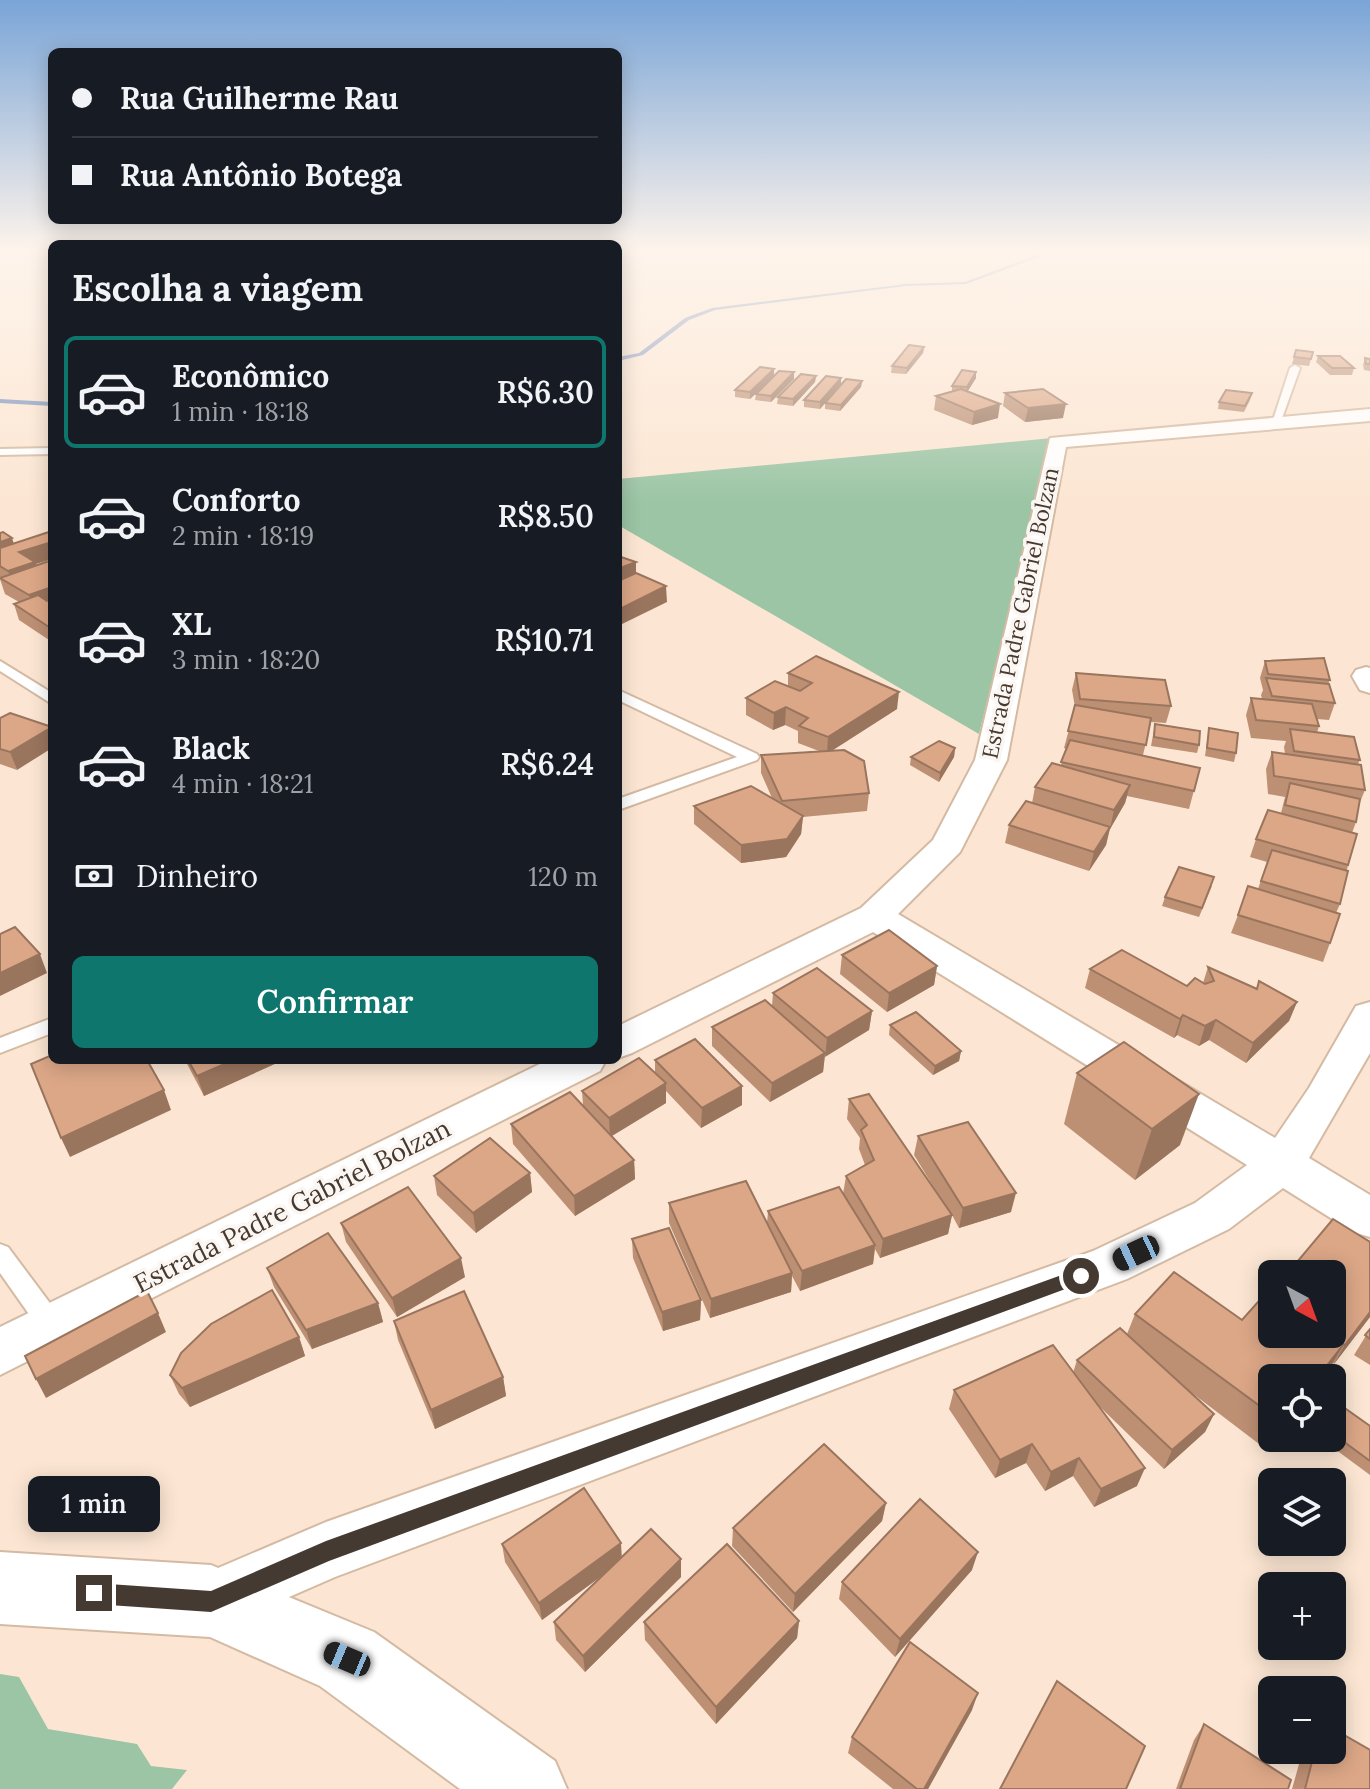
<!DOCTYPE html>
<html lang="pt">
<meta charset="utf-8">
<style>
body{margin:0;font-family:Lora,serif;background:#20242c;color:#f1f3f6;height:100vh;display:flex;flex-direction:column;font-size:30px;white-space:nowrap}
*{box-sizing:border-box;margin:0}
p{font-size:26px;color:#9ea1a6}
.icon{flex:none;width:44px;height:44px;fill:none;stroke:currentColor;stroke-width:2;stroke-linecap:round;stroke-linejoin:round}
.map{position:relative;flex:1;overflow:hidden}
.side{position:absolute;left:48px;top:240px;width:574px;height:824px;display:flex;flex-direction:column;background:#171b24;border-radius:12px;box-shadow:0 4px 20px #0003}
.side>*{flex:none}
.banner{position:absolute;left:48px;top:48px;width:574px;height:176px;border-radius:12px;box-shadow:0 4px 20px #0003;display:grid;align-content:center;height:176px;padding:0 24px;background:#171b24}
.needle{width:52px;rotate:139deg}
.tools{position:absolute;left:1258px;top:1260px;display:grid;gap:16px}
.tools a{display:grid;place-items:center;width:88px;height:88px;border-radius:12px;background:#171b24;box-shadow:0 4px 20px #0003;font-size:40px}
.end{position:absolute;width:36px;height:36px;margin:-18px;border:10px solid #453a31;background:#fff;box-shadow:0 0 0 4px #fff}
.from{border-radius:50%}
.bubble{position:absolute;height:56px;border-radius:12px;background:#171b24;box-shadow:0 4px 20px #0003;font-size:26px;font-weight:600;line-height:56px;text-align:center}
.car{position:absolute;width:24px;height:48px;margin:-24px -12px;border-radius:10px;box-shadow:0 0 6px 2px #0007;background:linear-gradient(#222 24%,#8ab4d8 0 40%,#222 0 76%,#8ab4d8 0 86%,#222 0)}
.banner b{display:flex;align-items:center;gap:28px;height:76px;font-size:30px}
.banner b+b{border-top:2px solid #363941}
.banner i{width:20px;height:20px;background:#f1f3f6}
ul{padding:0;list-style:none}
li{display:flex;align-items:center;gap:24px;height:112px;margin:0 16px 12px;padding:0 8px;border:4px solid transparent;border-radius:12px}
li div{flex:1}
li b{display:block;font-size:30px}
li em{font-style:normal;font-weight:600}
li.current{border-color:#0f766e}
li>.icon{width:72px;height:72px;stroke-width:1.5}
h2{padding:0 24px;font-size:36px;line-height:96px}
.pay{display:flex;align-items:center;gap:20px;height:88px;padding:0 24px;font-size:30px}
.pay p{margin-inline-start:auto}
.action{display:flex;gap:16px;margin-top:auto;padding:16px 24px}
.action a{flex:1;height:92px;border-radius:12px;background:#0f766e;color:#fff;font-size:32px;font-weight:600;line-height:92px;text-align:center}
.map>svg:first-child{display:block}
.green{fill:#9bc5a5}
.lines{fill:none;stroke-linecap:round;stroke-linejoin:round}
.stream{fill:#758ebd;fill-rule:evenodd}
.lane-casing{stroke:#d4baa3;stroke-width:4}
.street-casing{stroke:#d4baa3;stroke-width:4}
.secondary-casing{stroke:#d4baa3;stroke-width:4}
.lane{fill:#fff;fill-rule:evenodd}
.street{fill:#fff;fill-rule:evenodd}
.secondary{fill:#fff;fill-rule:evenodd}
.wall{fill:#bd9074}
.shaded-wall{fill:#9a755e}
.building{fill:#dca787;stroke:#9a755e;stroke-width:2}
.route{fill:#453a31}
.labels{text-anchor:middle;stroke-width:7;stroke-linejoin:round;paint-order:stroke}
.street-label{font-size:22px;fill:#453a31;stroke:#fcf6f2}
.near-street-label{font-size:26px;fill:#453a31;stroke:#fcf6f2}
</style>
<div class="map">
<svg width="1370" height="1789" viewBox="0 0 1370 1789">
<rect width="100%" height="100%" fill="#fce6d3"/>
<g class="green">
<polygon points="1052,438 979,734 618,525 618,479"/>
<polygon points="0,1674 19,1677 48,1729 137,1744 151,1766 187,1770 172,1789 0,1789"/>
</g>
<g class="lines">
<g class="stream">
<polygon points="1045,252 1052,252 966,284 906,286 715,310 689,320 643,355 618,361 618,357 639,353 685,318 712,308 906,284 965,282"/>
<polygon points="0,399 52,402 52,406 0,403"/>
</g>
<g class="lane-casing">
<g id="lane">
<polygon points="1295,365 1300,368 1281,421 1272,423 1290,368"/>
<polygon points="52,448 52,454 0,455 0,449"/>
<polygon points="0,661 52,693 52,704 0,671"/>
<polygon points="618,690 757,754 759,757 757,760 618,810 618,799 737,757 618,700"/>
<polygon points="52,1018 52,1033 0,1053 0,1038"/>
<polygon points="0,1244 8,1247 61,1318 65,1326 61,1334 52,1337 43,1334 0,1273"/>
</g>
</g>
<g class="street-casing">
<g id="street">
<polygon points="1370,409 1370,421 1066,447 1007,760 960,852 898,914 1275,1138 1309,1088 1356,1006 1370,1002 1370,1053 1309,1158 1370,1195 1370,1237 1353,1232 1283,1188 1229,1229 1127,1279 335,1577 211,1631 190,1622 181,1601 190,1580 326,1522 1093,1251 1195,1203 1247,1165 873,932 632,1053 618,1058 618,1026 861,908 933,840 975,760 1050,438"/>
<polygon points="1366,667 1370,668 1370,693 1360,690 1352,676 1356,670"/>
<polygon points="548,1060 606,1060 600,1071 0,1375 0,1327"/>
</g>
</g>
<g class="secondary-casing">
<polygon id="secondary" points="0,1552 211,1565 374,1632 555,1761 567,1789 460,1789 320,1686 210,1637 0,1624"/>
</g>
<use href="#lane" class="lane"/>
<use href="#street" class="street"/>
<use href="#secondary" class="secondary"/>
</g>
<g class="wall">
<polygon points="924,347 923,353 906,374 891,373 892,366"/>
<polygon points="1313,352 1309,366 1292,364 1294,357"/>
<polygon points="1318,356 1354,368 1352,375 1330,375 1316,362"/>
<polygon points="1365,358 1370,359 1370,371 1364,370 1363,365"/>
<polygon points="794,372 794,379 771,402 755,400 756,394"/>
<polygon points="976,372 976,378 967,392 998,418 972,425 934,410 936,396 952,392 952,386"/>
<polygon points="774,376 750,399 735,397 735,390"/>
<polygon points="816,376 815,382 793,406 777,404 778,397"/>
<polygon points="862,381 861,387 840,411 825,409 825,403 820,409 804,407 804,400 841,385"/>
<polygon points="1005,393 1063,418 1025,422 1003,406"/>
<polygon points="1252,393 1250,400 1244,412 1218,409 1219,402"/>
<polygon points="0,533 13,544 36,565 52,560 52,642 19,620 14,604 19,602 5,594 0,579"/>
<polygon points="1265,661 1330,680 1328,684 1335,703 1329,720 1317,719 1319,726 1317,733 1360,760 1358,764 1365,790 1358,807 1356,822 1352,833 1348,865 1340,904 1336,913 1330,943 1323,962 1231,933 1238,915 1258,889 1267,862 1250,857 1256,839 1281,813 1285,797 1268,794 1266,769 1272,752 1285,754 1284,747 1286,741 1251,738 1246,715 1251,698 1262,699 1261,695 1263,690 1260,678"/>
<polygon points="788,673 897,709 832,750 869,793 867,811 803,817 801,834 786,857 741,863 694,824 694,806 772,798 761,773 761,755 819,751 798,743 798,731 785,725 773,730 746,715 746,698 788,686"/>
<polygon points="1076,673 1171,706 1166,723 1151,722 1143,755 1200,768 1189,809 1127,796 1125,803 1110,829 1106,845 1089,871 1005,843 1009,825 1032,803 1035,787 1061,765 1066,749 1064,748 1075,707 1072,690"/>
<polygon points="0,718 17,770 0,764"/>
<polygon points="1155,724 1199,745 1197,753 1151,746"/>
<polygon points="1209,728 1236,753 1234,762 1205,756"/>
<polygon points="955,748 954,757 939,782 910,765 911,757"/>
<polygon points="1212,886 1199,917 1162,906 1165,897"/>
<polygon points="842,955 937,966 934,985 887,1012 840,974"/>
<polygon points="1208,967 1256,989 1297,1002 1289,1021 1246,1063 1209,1040 1199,1046 1177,1035 1174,1038 1085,988 1090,969 1187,986 1203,983"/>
<polygon points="773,993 872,1011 869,1030 825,1056 823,1072 770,1102 712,1046 712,1027 772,1006"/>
<polygon points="890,1025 961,1051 959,1061 933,1075 889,1035"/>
<polygon points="185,1060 278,1060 279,1062 204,1096"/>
<polygon points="655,1060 742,1105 701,1128 666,1091 666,1103 612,1136 634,1160 635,1179 575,1216 513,1144 511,1124 583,1105 582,1091 655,1073"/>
<polygon points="1077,1073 1180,1145 1135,1180 1064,1124"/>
<polygon points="849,1099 947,1209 914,1155 918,1136 1011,1212 959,1228 952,1215 948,1234 880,1258 875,1249 873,1264 800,1291 792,1276 791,1292 710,1318 669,1223 669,1203 767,1223 768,1211 843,1194 846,1176 865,1165 859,1149 860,1138 847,1119"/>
<polygon points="530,1173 532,1192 476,1233 437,1195 434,1176"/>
<polygon points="341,1223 465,1277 397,1317 346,1242"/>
<polygon points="632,1239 701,1300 700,1320 663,1331 633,1258"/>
<polygon points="1370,1242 1370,1317 1334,1364 1333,1363 1327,1373 1272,1378 1272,1438 1277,1438 1267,1450 1192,1393 1214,1414 1205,1432 1164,1469 1097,1404 1137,1486 1094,1507 1073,1476 1045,1491 1026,1463 995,1478 949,1409 954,1390 1073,1373 1077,1360 1127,1334 1135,1314 1242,1320 1272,1292 1272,1334 1332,1334"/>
<polygon points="267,1268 378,1303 383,1322 312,1349 274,1287"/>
<polygon points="394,1321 503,1377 506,1396 435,1429 398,1340"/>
<polygon points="1370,1329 1370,1365 1354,1355"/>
<polygon points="299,1337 305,1356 190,1407 179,1394 170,1375"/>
<polygon points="1332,1399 1370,1426 1370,1475 1320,1438 1332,1438"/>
<polygon points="886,1503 882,1521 793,1612 732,1546 733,1528"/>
<polygon points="502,1544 622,1557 681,1559 681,1577 585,1672 556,1640 554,1622 605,1573 542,1620 505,1562"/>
<polygon points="972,1570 895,1657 839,1599 842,1582"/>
<polygon points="799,1621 797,1638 716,1724 645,1640 644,1622"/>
<polygon points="972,1710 928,1789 893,1789 848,1753 852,1737"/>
<polygon points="1204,1724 1288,1789 1176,1789 1194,1740"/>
<polygon points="1303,1750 1332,1750 1370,1789 1292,1789"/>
</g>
<g class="shaded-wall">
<polygon points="924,347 923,353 906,374 907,368"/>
<polygon points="774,369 774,376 750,399 750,392"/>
<polygon points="794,372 794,379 771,402 771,396"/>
<polygon points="976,372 976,378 966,394 967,387"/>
<polygon points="816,376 815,382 793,406 793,399"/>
<polygon points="841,378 841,385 820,409 820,402"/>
<polygon points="862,381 861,387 840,411 841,405"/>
<polygon points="1000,404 998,418 972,425 974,412"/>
<polygon points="1066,404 1063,418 1025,422 1028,408"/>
<polygon points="12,538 17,553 0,559 0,542"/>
<polygon points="52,542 52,559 36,564 40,578 14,587 8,571 19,552"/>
<polygon points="636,562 636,577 618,585 618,569"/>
<polygon points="666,586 667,602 618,626 618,610"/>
<polygon points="52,587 52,605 35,611 29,595"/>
<polygon points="899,692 897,709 827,754 828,737"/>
<polygon points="786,707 785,725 773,730 774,713"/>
<polygon points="52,727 52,748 17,770 10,752"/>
<polygon points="955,748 954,757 939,782 940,773"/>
<polygon points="1130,785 1125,803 1110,829 1114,810"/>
<polygon points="803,816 801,834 786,857 741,863 741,845"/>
<polygon points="1110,827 1106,845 1089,871 1094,852"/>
<polygon points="40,954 47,973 0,996 0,973"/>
<polygon points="937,966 934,985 887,1012 889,993"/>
<polygon points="1297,1002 1289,1021 1246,1063 1253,1043"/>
<polygon points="872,1011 869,1030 825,1057 827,1038"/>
<polygon points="1183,1015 1177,1035 1174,1038 1180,1019"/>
<polygon points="1216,1020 1209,1040 1199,1046 1205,1026"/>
<polygon points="961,1051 959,1061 933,1075 935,1066"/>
<polygon points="825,1053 823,1072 770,1102 772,1083"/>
<polygon points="234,1060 278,1060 279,1062 204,1096 197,1076"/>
<polygon points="666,1083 666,1103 610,1137 609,1118"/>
<polygon points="742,1086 742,1105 701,1128 702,1108"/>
<polygon points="164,1090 171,1110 70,1157 61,1138"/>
<polygon points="1199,1094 1180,1145 1135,1180 1152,1129"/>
<polygon points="634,1160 635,1179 575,1216 574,1196"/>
<polygon points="530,1173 532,1192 476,1233 473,1213"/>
<polygon points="1016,1193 1011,1212 959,1228 963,1208"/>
<polygon points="952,1215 948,1234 880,1258 883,1239"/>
<polygon points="875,1245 873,1264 800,1291 802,1271"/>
<polygon points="461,1258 465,1277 397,1317 392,1298"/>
<polygon points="792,1273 791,1292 710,1318 711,1299"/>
<polygon points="701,1300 700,1320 663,1331 662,1312"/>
<polygon points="378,1303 383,1322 312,1349 306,1330"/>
<polygon points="1370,1312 1370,1317 1334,1364 1345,1345"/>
<polygon points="158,1313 166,1332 46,1398 36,1379"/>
<polygon points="299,1337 305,1356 190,1407 182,1388"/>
<polygon points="1343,1345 1324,1378 1317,1378"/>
<polygon points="503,1377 506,1396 435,1429 431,1410"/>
<polygon points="1214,1414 1205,1432 1164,1469 1172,1450"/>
<polygon points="1032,1444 1026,1463 995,1478 1000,1460"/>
<polygon points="1079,1458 1073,1476 1045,1491 1051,1472"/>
<polygon points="1145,1468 1137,1486 1094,1507 1101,1489"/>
<polygon points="886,1503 882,1521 793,1612 795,1594"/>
<polygon points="621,1543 622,1561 542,1620 539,1603"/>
<polygon points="978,1552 972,1570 895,1657 900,1639"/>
<polygon points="681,1559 681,1577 585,1672 583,1656"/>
<polygon points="799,1621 797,1638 716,1724 716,1707"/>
<polygon points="978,1693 972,1710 928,1789 924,1789"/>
</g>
<g class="building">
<polygon points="909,345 924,347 907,368 892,366"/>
<polygon points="1296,350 1313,352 1311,359 1294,357"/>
<polygon points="1318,356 1340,356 1354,368 1332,368"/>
<polygon points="1365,358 1370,359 1370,364 1366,364"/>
<polygon points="760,367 774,369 750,392 735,390"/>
<polygon points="962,370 976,372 967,387 952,386"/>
<polygon points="779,371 794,372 771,396 756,394"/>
<polygon points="801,374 816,376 793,399 778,397"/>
<polygon points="826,376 841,378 820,402 804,400"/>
<polygon points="846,379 862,381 841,405 825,403"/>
<polygon points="961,389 1000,404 974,412 936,396"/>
<polygon points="1043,389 1066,404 1028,408 1005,393"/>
<polygon points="1226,390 1252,393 1245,406 1219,402"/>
<polygon points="52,531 52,542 19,552 35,562 8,571 0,566 0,548"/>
<polygon points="3,532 12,538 0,542 0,533"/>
<polygon points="618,556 636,562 618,569"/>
<polygon points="52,560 52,587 29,595 0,578"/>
<polygon points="636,573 666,586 618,610 618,581"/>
<polygon points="38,595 47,601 52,599 52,626 49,627 14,604"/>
<polygon points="816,656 899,692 828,737 799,726 808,718 786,707 774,713 746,698 775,681 800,691 812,683 788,673"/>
<polygon points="1324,658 1330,680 1268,674 1265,661"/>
<polygon points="1076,673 1165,680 1171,706 1080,699"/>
<polygon points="1266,678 1329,684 1335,703 1272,696"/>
<polygon points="1251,698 1312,704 1319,726 1256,720"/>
<polygon points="1075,705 1151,718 1146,745 1068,731"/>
<polygon points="10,713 52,727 10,752 0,749 0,718"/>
<polygon points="1155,724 1200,731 1199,745 1154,737"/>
<polygon points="1209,728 1238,733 1236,753 1207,748"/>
<polygon points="1290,729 1354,737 1360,760 1294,751"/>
<polygon points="1070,740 1200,768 1194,791 1061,762"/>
<polygon points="939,741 955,748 940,773 911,757"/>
<polygon points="844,750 864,761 869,793 782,801 761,755"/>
<polygon points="1272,752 1361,765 1365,790 1274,776"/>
<polygon points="1052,763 1130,785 1114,810 1035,787"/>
<polygon points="1290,783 1360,799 1356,822 1285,805"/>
<polygon points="751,786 803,816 787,839 741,845 694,806"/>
<polygon points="1026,801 1110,827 1094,852 1009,825"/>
<polygon points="1268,810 1357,834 1348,865 1256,839"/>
<polygon points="1272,850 1348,871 1340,904 1261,881"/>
<polygon points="1179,867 1214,877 1202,908 1165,897"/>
<polygon points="1248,886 1340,914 1330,943 1238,915"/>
<polygon points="15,927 40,954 0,973 0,934"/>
<polygon points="889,930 937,966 889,993 842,955"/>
<polygon points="1122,950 1187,986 1195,978 1205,984 1214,981 1208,967 1257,989 1259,981 1297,1002 1253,1043 1216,1020 1205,1026 1183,1015 1180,1019 1090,969"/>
<polygon points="817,968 872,1011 827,1038 773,993"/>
<polygon points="765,1000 825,1053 772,1083 712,1027"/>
<polygon points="916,1012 961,1051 935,1066 890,1025"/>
<polygon points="695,1039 742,1086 702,1108 655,1060"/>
<polygon points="1124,1042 1199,1094 1152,1129 1077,1073"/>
<polygon points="52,1055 52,1060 147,1060 164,1090 61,1138 31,1064"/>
<polygon points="639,1058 666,1083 609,1118 582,1091"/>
<polygon points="188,1060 234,1060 197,1076"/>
<polygon points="570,1092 634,1160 574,1196 511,1124"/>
<polygon points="869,1094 952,1215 883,1239 846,1176 874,1160 861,1130 867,1125 849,1099"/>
<polygon points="968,1122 1016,1193 963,1208 918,1136"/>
<polygon points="490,1138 530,1173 473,1213 434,1176"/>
<polygon points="746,1181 792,1273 711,1299 669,1203"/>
<polygon points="408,1187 461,1258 392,1298 341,1223"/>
<polygon points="839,1187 875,1245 802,1271 768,1211"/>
<polygon points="1333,1219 1370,1242 1370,1312 1345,1345 1329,1334 1332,1334 1332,1274 1287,1274"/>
<polygon points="669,1228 701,1300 662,1312 632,1239"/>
<polygon points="328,1233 378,1303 306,1330 267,1268"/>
<polygon points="1174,1272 1242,1320 1266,1293 1272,1297 1272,1334 1326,1334 1343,1345 1317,1378 1272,1378 1272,1415 1135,1314"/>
<polygon points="272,1290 299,1337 182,1388 170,1375 181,1353 211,1324"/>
<polygon points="147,1291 158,1313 36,1379 25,1356"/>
<polygon points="464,1291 503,1377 431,1410 394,1321"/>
<polygon points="1120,1328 1214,1414 1172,1450 1077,1360"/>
<polygon points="1370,1329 1370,1339 1365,1335"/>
<polygon points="1053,1345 1145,1468 1101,1489 1079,1458 1051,1472 1032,1444 1000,1460 954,1390"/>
<polygon points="1332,1399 1370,1426 1370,1461 1332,1433"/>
<polygon points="824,1444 886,1503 795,1594 733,1528"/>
<polygon points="584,1488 621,1543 539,1603 502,1544"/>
<polygon points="920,1499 978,1552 900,1639 842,1582"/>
<polygon points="651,1529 681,1559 583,1656 554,1622"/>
<polygon points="727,1544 799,1621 716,1707 644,1622"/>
<polygon points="910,1642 978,1693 924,1789 917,1789 852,1737"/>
<polygon points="1057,1681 1145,1746 1126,1789 1000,1789"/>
<polygon points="1204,1724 1291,1780 1288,1789 1180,1789"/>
<polygon points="1332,1728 1370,1750 1370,1789 1305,1789 1315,1750 1332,1750"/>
</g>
<linearGradient id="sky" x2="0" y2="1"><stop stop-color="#7aa5d7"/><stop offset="0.5" stop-color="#fef4eb"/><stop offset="1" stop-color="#fef4eb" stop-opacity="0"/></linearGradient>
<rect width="1370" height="503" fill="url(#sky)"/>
<polygon class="route" points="1081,1268 1090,1276 1087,1281 329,1561 211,1612 94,1604 86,1601 83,1593 86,1586 94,1583 211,1591 326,1541"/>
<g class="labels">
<g class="street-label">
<text transform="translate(1020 613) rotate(-78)" y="8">Estrada Padre Gabriel Bolzan</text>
</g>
<g class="near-street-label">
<text transform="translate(292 1206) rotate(-27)" y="9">Estrada Padre Gabriel Bolzan</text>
</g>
</g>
</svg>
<div class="tools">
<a><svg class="needle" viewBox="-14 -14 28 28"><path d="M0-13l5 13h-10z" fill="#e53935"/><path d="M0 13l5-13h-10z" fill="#9ea1a6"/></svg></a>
<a><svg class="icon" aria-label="locate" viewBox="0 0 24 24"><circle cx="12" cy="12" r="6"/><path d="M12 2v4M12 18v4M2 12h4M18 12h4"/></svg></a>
<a><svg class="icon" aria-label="layers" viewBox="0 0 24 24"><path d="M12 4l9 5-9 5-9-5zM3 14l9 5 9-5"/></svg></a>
<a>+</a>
<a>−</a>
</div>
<i class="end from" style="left:1081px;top:1276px"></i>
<i class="end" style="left:94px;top:1593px"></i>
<div class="bubble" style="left:28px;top:1476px;width:132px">1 min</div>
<i class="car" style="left:1136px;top:1253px;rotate:245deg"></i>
<i class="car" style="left:347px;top:1659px;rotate:293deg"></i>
<div class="banner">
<b><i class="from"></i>Rua Guilherme Rau</b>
<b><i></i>Rua Antônio Botega</b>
</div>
<section class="side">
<h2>Escolha a viagem</h2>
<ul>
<li class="current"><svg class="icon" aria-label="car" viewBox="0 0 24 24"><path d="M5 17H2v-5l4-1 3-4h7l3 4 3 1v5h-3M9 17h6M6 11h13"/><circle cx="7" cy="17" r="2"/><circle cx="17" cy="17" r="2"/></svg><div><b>Econômico</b><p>1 min · 18:18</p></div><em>R$6.30</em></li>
<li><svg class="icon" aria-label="car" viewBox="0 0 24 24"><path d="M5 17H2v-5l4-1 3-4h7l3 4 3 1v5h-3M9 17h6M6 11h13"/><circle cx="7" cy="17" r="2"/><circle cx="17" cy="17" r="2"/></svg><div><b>Conforto</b><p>2 min · 18:19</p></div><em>R$8.50</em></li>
<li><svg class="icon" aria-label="car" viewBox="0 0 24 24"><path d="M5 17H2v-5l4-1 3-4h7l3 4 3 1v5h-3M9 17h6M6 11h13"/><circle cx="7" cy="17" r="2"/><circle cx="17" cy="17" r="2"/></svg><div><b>XL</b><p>3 min · 18:20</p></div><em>R$10.71</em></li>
<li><svg class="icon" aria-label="car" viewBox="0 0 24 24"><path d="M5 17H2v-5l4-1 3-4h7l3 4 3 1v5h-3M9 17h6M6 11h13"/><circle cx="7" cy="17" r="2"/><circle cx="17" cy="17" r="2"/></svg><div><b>Black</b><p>4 min · 18:21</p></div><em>R$6.24</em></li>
</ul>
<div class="pay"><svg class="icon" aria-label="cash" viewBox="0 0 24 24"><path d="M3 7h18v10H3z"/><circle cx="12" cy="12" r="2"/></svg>Dinheiro<p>120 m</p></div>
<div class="action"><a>Confirmar</a></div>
</section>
</div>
